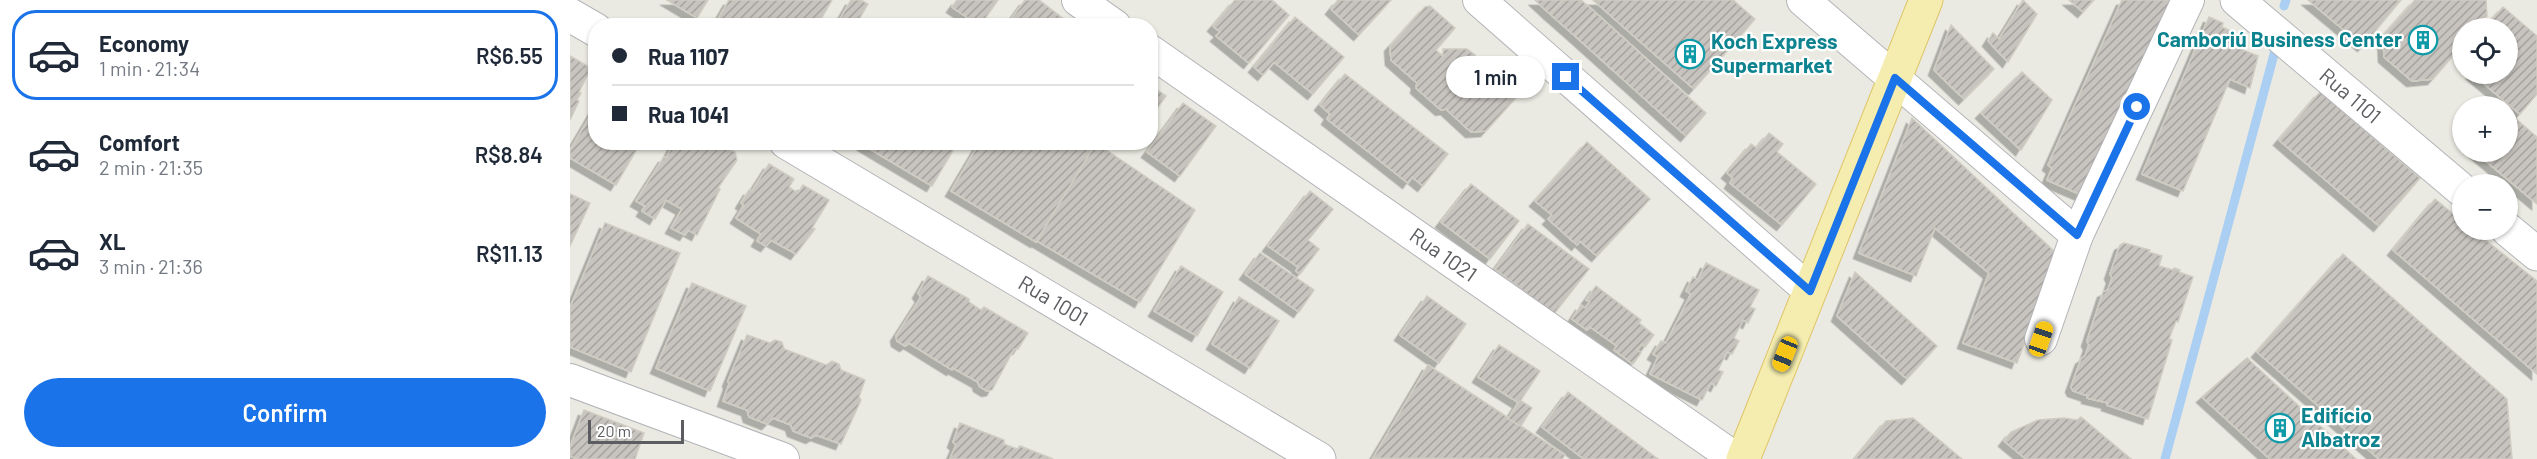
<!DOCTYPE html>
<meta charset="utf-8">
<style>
body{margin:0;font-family:Barlow,sans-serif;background:#f6f6f7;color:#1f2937;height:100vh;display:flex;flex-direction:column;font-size:22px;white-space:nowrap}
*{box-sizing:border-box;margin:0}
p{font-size:20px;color:#747a83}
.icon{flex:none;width:33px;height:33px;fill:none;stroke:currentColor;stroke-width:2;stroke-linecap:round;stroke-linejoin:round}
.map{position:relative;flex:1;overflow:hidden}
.details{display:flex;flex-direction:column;background:#fff;width:570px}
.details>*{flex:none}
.guide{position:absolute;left:18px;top:18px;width:570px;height:132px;border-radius:24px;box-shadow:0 2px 4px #0004;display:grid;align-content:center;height:132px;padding:0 24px;background:#fff}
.controls{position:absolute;left:1882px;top:18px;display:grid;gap:12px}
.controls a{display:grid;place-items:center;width:66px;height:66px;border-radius:50%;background:#fff;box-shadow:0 2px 4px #0004;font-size:30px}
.scale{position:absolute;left:18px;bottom:15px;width:96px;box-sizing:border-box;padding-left:6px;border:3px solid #5b5d61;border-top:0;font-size:16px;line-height:21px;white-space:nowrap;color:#5b5d61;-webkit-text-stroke:4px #fff;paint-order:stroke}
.end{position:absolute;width:27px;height:27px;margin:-14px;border:8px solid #1a73e8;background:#fff;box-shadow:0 0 0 3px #fff}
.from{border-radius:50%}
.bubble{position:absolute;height:42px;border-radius:21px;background:#fff;box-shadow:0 2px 4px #0004;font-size:20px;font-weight:600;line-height:42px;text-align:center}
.car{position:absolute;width:18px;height:36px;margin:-18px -9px;border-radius:8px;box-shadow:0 0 4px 2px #0007;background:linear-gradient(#f5c518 24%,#345 0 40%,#f5c518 0 76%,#345 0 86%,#f5c518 0)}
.guide b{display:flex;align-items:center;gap:21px;height:57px;font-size:22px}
.guide b+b{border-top:2px solid #e0e1e3}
.guide i{width:15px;height:15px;background:#1f2937}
ul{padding:10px 0 0;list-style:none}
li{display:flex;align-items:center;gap:18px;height:90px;margin:0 12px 9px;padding:0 12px;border:3px solid transparent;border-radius:24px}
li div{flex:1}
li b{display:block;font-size:22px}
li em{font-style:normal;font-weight:600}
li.current{border-color:#1a73e8}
li>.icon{width:54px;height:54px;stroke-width:1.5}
.primary-button{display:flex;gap:12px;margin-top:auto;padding:12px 24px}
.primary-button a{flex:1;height:69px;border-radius:36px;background:#1a73e8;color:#fff;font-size:24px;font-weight:600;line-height:69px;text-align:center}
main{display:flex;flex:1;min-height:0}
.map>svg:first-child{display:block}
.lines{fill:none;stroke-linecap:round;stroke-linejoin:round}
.stream{stroke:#aacff3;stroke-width:9}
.building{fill:url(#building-hatch);stroke:#cfccc2;stroke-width:1.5;filter:url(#shadow)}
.minor-casing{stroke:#b3b4b8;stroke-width:34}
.tertiary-casing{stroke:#b3b4b8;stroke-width:35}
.primary-casing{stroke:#dec568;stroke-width:35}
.minor{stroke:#fff;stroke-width:32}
.tertiary{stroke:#fff;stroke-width:33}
.primary{stroke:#f4edaf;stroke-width:33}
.route{stroke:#1a73e8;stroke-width:8}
.labels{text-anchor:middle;stroke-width:4.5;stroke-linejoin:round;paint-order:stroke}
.culture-label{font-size:21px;font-weight:bold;fill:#0d838f;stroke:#fff;text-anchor:start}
.street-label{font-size:21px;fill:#5b5d61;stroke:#fff}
</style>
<main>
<section class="details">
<ul>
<li class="current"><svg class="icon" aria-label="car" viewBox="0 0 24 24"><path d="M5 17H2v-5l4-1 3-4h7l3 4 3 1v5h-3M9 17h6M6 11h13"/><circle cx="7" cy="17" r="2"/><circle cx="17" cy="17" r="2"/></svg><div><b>Economy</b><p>1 min · 21:34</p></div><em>R$6.55</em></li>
<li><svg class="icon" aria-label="car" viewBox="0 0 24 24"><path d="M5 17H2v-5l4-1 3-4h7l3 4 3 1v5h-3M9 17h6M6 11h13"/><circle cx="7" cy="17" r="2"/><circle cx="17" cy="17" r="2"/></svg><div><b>Comfort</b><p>2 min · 21:35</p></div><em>R$8.84</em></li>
<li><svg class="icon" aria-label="car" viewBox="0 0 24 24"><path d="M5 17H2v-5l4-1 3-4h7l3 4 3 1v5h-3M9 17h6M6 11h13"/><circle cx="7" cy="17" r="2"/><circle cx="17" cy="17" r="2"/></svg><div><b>XL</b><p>3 min · 21:36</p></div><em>R$11.13</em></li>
</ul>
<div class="primary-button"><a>Confirm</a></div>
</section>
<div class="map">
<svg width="1967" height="459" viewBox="0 0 1967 459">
<defs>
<pattern id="building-hatch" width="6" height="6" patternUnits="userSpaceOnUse" patternTransform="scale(1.5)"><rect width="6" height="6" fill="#c7c4bf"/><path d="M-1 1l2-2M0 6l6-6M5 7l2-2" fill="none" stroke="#a5a29f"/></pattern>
<filter id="shadow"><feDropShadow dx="-5.5" dy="5.5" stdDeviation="0" flood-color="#0004"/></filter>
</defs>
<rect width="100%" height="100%" fill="#ebeae2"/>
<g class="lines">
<g class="stream">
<polyline points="1714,6 1716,0"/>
<polyline points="1595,459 1706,47"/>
</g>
</g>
<g class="building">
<polygon points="97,0 138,0 127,18"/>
<polygon points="159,0 262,0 247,26 144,26"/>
<polygon points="281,0 291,0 298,4 288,21 294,26 266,26"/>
<polygon points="387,0 428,0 410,26 382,7"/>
<polygon points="455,0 469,0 503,26 436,26"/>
<polygon points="665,0 702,0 719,15 679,63 646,36 650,32 643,26"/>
<polygon points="768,0 821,0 789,35 761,9"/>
<polygon points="965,0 993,0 980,14"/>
<polygon points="993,0 1011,0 1026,13 1005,36 980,14"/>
<polygon points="1023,0 1163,0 1185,19 1124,89"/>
<polygon points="1453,0 1467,14 1438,62 1418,41 1423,33 1429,39"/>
<polygon points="1499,0 1524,0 1513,12"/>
<polygon points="1552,0 1600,0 1514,196 1477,180 1482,168 1478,165"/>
<polygon points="1738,0 1831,0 1793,46"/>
<polygon points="1845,0 1916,0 1917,16 1906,28 1893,28 1893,44 1863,79 1842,81 1814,57 1813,36"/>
<polygon points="860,6 885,28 866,50 873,57 873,49 897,49 905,55 907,80 899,80 906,87 925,65 951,87 951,92 916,131 901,132 876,109 871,110 846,88 847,83 821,60 820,46 855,7"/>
<polygon points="1933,7 1967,36 1967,94 1950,114 1902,74 1938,74 1938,28 1914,28"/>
<polygon points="1026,13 1136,113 1116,136 1005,36"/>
<polygon points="725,17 774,57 743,94 704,62 693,75 684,67"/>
<polygon points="1639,17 1653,23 1652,27 1665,33 1664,37 1676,42 1673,50 1688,56 1680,88 1660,79 1613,191 1572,174"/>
<polygon points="1381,25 1424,69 1394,99 1364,70"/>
<polygon points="0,56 21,68 9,92 11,93 7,100 9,101 0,120"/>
<polygon points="1452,72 1482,100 1451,150 1411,113"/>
<polygon points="775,74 878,154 853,186 842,177 838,183 757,119 760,114 750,105"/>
<polygon points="580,85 596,96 580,118"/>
<polygon points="1750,92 1850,178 1809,226 1709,140"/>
<polygon points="613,103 646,126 610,176 577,152"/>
<polygon points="26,106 26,142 71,142 46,185 0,158 0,150"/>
<polygon points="1938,112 1967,137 1967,204 1905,152 1938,152"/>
<polygon points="1342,118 1487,254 1447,363 1393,343 1419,273 1365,228 1346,276 1289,253"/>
<polygon points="1199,133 1213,144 1207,152 1246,184 1212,225 1160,183 1163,178 1157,173 1181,144 1187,148"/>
<polygon points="102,142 148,143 165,152 167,160 148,188 150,189 127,235 118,230 115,235 101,228 112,209 96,200 85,219 72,211 75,206 66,201 94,157 96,158 103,145"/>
<polygon points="294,142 388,142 362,186 293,145"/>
<polygon points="410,142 526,142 526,143 466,242 381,191"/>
<polygon points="1017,142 1080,199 1027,256 1010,241 1007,245 978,219 982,215 965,201"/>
<polygon points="526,143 625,210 570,302 467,241"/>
<polygon points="199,164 224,179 219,187 228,193 233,185 259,200 242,228 245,229 226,254 201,240 196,246 187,241 191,234 166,218 174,205 171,203 179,190 182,191"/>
<polygon points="901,184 949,221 920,259 871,222"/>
<polygon points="740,191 763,209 738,240 749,249 730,274 726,271 728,267 698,246"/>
<polygon points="0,194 20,203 0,246"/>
<polygon points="1865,199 1893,222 1893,230 1903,230 1967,281 1967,374 1823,250"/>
<polygon points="35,223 110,253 61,372 0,347 0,308"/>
<polygon points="958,224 1019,269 984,314 925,269"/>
<polygon points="1554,243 1580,250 1579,252 1592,256 1589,266 1603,270 1604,268 1610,270 1609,272 1623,277 1608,322 1606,321 1599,339 1602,340 1578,419 1537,405 1538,403 1517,398 1518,396 1503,391 1501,387 1511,359 1515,356 1519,345 1517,341 1533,292 1538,290 1542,278 1540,274 1550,245"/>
<polygon points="690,253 744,290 729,312 675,274"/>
<polygon points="1773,254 1937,399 1942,459 1809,459 1687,352"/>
<polygon points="1136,263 1189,290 1180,307 1185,309 1178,323 1173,320 1164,338 1169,341 1162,354 1157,352 1148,370 1153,372 1146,386 1141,383 1132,400 1080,374 1088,357 1083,354 1091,341 1096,343 1121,294 1116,291 1123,277 1128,280"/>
<polygon points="611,266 653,292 627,336 584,311"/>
<polygon points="1285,272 1367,346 1337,379 1267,316"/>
<polygon points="358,276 399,299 399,302 411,310 414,307 458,333 448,349 444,349 422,390 417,391 409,386 408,382 383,368 382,370 339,343 335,346 327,341 326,336 351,297 348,293"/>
<polygon points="122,283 176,306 140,391 86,368"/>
<polygon points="1026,286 1071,320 1069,323 1084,335 1075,347 1072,344 1067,350 1071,353 1063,364 1044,350 1047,346 1020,327 1017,330 1002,319 1011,305 1015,308 1020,302 1016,300"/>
<polygon points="857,296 896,324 869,363 830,335"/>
<polygon points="669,297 709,321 680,368 642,344"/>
<polygon points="177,335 200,343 205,340 212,342 214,349 256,365 262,361 269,364 271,370 295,380 289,397 291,400 271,444 246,435 241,438 223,431 221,425 203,418 197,424 179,417 177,410 153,401 159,384 158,381"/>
<polygon points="929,345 970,371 949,403 908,377"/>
<polygon points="1677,358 1786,459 1700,459 1632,397"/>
<polygon points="858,365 995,455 992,459 803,458"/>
<polygon points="998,392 1088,459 1014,459 972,427"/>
<polygon points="950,400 962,408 951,426 938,419"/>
<polygon points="14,410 74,433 65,459 7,459 0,456 0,447"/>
<polygon points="1511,417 1561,459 1456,459 1434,441 1441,432 1468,420 1494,418 1507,420"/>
<polygon points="1343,418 1392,459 1285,459 1316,421"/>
<polygon points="390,423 434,440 434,444 447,449 450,446 483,459 380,459 386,445 383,442"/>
</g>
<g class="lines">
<g class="minor-casing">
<g id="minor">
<polyline points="508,0 545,26"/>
<polyline points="909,0 1240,291"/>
<polyline points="1233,0 1507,235"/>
<polyline points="580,51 1166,459"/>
<polyline points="1471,339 1507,235 1618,0"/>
<polyline points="0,380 213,459"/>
</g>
</g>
<g class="tertiary-casing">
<g id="tertiary">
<polyline points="1667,0 1893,191"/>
<polyline points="0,15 26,30"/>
<polyline points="216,142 749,459"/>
<polyline points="1938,230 1967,254"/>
</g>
</g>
<g class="primary-casing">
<polyline id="primary" points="1173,459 1356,0"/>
</g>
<use href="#minor" class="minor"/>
<use href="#tertiary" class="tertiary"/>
<use href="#primary" class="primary"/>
</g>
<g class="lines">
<polyline class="route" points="996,77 1240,291 1325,78 1507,235 1567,107"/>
</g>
<defs>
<g id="building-ring" transform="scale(1.5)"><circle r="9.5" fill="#fff" stroke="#0f9aa8" stroke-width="1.5"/><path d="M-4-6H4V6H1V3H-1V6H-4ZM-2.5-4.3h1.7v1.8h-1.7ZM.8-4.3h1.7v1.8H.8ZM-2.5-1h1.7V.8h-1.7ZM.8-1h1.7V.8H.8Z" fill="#0f9aa8"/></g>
</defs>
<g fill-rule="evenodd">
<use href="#building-ring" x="1853" y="40"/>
<use href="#building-ring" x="1120" y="54"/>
<use href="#building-ring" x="1710" y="428"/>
</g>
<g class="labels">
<g class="culture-label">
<text x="1832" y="47" text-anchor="end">Camboriú Business Center</text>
<text x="1141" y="49">Koch Express<tspan x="1141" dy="24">Supermarket</tspan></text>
<text x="1731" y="423">Edifício<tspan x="1731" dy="24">Albatroz</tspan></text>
</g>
<g class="street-label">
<text transform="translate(1780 96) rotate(40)" y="7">Rua 1101</text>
<text transform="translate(873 255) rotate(35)" y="7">Rua 1021</text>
<text transform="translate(483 301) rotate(31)" y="7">Rua 1001</text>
</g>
</g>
</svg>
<div class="controls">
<a><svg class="icon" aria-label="locate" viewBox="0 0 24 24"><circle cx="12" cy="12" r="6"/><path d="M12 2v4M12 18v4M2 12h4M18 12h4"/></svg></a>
<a>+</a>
<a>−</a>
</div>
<div class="scale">20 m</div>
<i class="end from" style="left:1567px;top:107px"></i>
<i class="end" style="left:996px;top:77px"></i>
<div class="bubble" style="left:876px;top:56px;width:99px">1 min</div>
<i class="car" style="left:1471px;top:339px;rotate:19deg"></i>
<i class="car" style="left:1215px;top:354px;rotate:202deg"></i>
<div class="guide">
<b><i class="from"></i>Rua 1107</b>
<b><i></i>Rua 1041</b>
</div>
</div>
</main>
